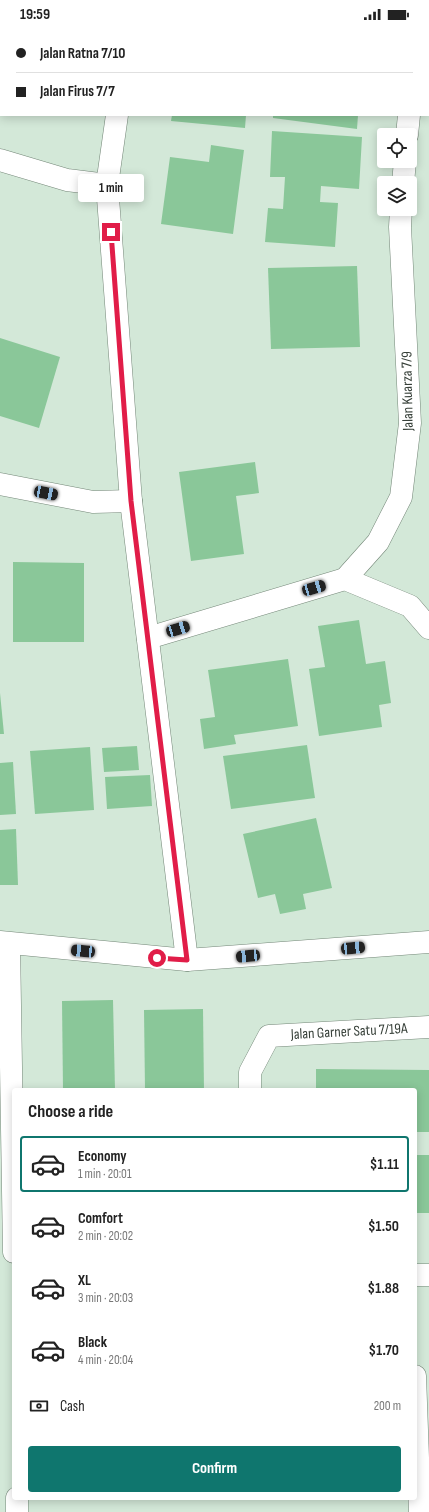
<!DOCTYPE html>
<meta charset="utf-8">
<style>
body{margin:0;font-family:"Sofia Sans Condensed",sans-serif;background:#f6f6f6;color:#222;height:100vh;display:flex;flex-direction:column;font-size:15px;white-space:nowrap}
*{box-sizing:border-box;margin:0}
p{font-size:13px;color:#767676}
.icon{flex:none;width:22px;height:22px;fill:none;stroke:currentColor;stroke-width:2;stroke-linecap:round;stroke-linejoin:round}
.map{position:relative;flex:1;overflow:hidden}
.sheet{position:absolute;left:12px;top:1060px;width:405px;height:412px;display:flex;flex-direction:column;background:#fff;border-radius:4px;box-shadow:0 2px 10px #0003}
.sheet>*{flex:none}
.guide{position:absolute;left:0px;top:0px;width:429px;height:88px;box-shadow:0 2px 10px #0003;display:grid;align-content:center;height:88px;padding:0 16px;background:#fff}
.tools{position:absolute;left:377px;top:100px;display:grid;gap:8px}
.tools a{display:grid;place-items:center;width:40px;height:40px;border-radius:4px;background:#fff;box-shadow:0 2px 10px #0003;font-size:20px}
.end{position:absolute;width:18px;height:18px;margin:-9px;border:5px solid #e11d48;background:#fff;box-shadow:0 0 0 2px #fff}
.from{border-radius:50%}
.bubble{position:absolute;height:28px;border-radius:4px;background:#fff;box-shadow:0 2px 10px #0003;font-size:13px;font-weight:700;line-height:28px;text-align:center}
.car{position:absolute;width:12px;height:24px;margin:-12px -6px;border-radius:5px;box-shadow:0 0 3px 1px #0007;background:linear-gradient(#222 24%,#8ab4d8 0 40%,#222 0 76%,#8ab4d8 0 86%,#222 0)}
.guide b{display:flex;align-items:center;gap:14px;height:38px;font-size:15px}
.guide b+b{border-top:1px solid #e0e0e0}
.guide i{width:10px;height:10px;background:#222}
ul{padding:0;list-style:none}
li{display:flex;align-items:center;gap:12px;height:56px;margin:0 8px 6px;padding:0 8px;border:2px solid transparent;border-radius:4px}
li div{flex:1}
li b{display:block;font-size:15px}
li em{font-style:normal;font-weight:700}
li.on{border-color:#0f766e}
li>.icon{width:36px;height:36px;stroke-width:1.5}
h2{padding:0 16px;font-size:18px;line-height:48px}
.pay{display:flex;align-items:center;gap:10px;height:44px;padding:0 16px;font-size:15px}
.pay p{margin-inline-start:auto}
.action{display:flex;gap:8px;margin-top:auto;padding:8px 16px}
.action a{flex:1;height:46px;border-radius:4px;background:#0f766e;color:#fff;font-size:16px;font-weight:700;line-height:46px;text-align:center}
.status{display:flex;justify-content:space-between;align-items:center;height:28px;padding:0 20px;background:#fff;direction:ltr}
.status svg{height:11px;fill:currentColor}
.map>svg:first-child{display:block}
.building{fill:#8ac799}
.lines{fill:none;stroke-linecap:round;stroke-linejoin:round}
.minor-casing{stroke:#748778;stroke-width:23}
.minor{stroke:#fff;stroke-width:22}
.route{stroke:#e11d48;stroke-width:5}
.labels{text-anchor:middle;stroke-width:3.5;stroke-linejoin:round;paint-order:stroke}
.street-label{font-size:15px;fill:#374039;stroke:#fff}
</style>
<div class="status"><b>19:59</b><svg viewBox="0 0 49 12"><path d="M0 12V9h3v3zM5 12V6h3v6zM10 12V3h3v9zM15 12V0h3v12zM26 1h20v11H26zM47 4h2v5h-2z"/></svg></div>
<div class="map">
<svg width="429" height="1484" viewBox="0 0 429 1484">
<rect width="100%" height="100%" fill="#d3e8d8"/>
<g class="building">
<polygon points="172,87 246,87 245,100 171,93"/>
<polygon points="273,87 358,87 357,101 273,90"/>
<polygon points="272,103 362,109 359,161 321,158 320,174 338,175 335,219 265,214 268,180 283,181 285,149 270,149"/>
<polygon points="211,117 244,122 233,206 161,196 170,129 209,134"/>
<polygon points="357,238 360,319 271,321 268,240"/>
<polygon points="0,310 60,329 39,400 0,388"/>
<polygon points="255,434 259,465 236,468 244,526 191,533 179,444"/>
<polygon points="13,534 84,535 84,614 13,614"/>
<polygon points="359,592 366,636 385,633 391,675 379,677 382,699 319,708 309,641 325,639 318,598"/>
<polygon points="288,631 298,698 234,707 236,716 204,721 200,691 215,689 208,642"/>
<polygon points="0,665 4,706 0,706"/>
<polygon points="307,717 315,770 231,781 223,728"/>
<polygon points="137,718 139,742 104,744 102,720"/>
<polygon points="90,719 94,782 35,786 30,723"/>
<polygon points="13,734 16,786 0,787 0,735"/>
<polygon points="150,747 152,778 107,781 105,749"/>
<polygon points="316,790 332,860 303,866 306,881 280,886 275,866 258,870 243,806"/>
<polygon points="16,801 18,857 0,857 0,802"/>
<polygon points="113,972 115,1062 63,1062 62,973"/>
<polygon points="203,981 204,1062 145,1062 144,982"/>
<polygon points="316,1041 429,1042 429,1104 415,1104 415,1062 316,1062"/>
<rect x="415" y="1127" width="14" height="58"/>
</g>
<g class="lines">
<g class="minor-casing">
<g id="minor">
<polyline points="129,1 129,0"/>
<polyline points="425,1 425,0"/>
<polyline points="117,87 107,157 131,473 187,932"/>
<polyline points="407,107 409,87"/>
<polyline points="0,132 67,152 107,157"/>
<polyline points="403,155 405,133"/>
<polyline points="0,456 93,474 131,473"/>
<polyline points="345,551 378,514 401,469 410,395 400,199 401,181"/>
<polyline points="148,610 345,551 410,578 429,600"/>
<polyline points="0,914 187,932 429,914"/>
<polyline points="9,916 14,1224"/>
<polyline points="250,1062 250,1044 269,1008 429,999"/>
<polyline points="415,1247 429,1247"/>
<polyline points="415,1348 420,1484"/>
<polyline points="17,1470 17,1484"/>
</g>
</g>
<use href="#minor" class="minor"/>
</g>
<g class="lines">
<polyline class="route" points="111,204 131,473 187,932 157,930"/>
</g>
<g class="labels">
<g class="street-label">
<text transform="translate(407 363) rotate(-91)" y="5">Jalan Kuarza 7/9</text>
<text transform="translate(349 1003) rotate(-3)" y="5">Jalan Garner Satu 7/19A</text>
</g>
</g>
</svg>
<div class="tools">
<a><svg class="icon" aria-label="locate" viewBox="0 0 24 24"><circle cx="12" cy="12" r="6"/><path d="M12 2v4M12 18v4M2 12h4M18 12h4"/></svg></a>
<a><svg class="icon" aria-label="layers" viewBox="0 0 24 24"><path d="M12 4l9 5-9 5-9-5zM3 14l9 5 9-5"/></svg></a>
</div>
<i class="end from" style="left:157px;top:930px"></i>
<i class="end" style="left:111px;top:204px"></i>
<div class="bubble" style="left:78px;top:146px;width:66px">1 min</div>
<i class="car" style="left:46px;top:465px;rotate:101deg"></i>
<i class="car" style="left:314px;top:560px;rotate:74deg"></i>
<i class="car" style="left:178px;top:601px;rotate:73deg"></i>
<i class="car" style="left:353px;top:920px;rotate:85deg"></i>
<i class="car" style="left:83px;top:923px;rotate:275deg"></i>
<i class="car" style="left:248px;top:928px;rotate:265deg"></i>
<div class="guide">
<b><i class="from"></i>Jalan Ratna 7/10</b>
<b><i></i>Jalan Firus 7/7</b>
</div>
<section class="sheet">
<h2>Choose a ride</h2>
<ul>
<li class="on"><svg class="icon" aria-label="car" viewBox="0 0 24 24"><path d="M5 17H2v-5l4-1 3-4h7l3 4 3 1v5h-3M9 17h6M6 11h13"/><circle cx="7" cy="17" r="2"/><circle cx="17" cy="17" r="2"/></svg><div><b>Economy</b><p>1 min · 20:01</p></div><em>$1.11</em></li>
<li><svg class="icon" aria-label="car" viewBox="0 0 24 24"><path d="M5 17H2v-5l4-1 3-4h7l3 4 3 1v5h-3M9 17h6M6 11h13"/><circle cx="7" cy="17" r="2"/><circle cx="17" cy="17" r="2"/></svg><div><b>Comfort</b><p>2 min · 20:02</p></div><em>$1.50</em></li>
<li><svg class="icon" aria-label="car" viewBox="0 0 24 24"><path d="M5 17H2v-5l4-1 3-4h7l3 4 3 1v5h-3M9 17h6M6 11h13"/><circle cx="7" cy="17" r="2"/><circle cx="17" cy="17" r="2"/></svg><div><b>XL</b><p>3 min · 20:03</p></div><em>$1.88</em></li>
<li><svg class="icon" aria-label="car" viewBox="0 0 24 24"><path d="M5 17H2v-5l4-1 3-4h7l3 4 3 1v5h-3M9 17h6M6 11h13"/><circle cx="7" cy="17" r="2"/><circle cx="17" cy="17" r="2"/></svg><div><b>Black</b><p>4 min · 20:04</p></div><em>$1.70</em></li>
</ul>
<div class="pay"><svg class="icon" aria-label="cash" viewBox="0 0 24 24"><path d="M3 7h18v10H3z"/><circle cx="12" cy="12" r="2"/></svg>Cash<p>200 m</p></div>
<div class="action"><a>Confirm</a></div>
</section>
</div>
